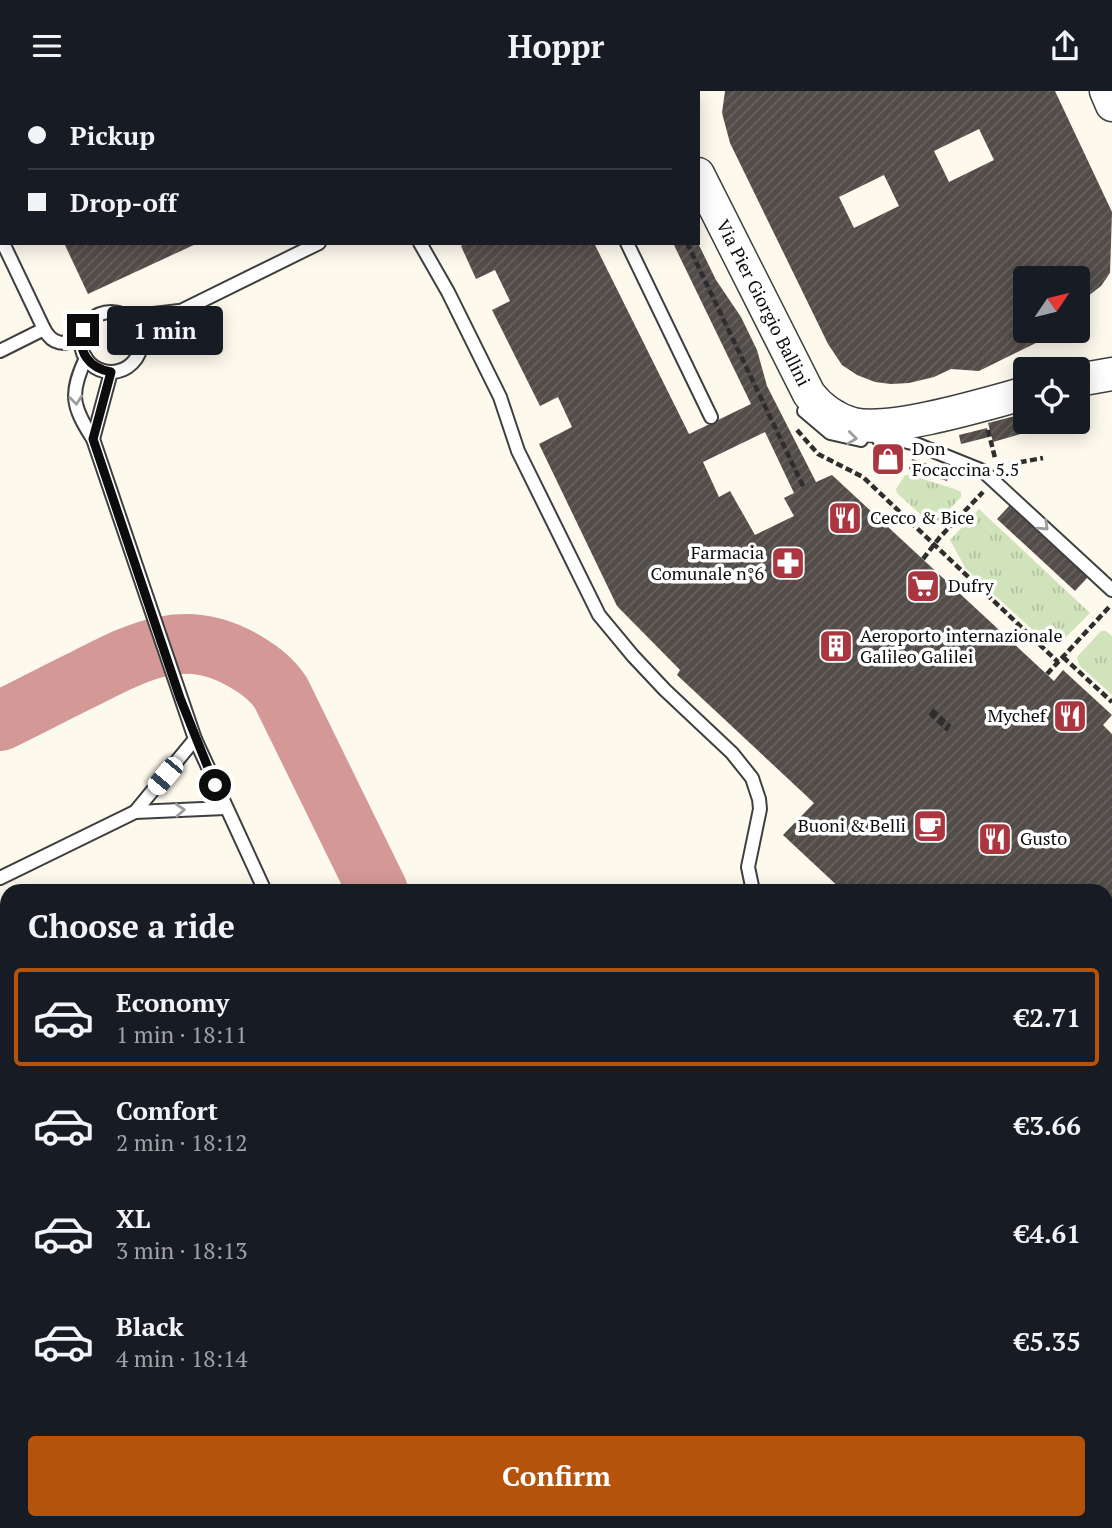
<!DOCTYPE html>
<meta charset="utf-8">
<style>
body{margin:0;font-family:"PT Serif",serif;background:#242831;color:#f1f3f6;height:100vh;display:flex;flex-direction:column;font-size:26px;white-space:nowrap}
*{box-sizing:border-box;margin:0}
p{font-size:23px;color:#9ea1a6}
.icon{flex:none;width:38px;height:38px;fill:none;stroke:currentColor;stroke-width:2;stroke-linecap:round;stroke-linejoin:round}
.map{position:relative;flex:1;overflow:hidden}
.sheet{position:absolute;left:0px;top:793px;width:1113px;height:646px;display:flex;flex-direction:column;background:#171b24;border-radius:21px 21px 0 0;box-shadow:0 4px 18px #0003}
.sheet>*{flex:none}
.banner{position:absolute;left:0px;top:0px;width:700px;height:154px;box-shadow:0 4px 18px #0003;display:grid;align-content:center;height:154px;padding:0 28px;background:#171b24}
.needle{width:46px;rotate:55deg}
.buttons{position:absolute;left:1013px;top:175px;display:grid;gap:14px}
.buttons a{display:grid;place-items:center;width:77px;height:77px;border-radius:7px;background:#171b24;box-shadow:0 4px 18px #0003;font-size:35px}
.end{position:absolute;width:32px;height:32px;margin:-16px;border:9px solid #0c0c0c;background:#fff;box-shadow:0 0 0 4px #fff}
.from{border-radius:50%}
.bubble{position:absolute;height:49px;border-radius:7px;background:#171b24;box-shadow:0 4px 18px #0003;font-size:23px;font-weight:800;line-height:49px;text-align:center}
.car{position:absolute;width:21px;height:42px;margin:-21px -10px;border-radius:9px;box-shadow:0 0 5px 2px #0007;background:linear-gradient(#fff 24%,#345 0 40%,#fff 0 76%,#345 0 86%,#fff 0)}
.banner b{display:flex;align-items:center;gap:24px;height:66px;font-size:26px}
.banner b+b{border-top:2px solid #363941}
.banner i{width:18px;height:18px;background:#f1f3f6}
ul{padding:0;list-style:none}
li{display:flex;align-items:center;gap:21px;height:98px;margin:0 14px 10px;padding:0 14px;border:4px solid transparent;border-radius:7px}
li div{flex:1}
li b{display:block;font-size:26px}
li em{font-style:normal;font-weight:800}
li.active{border-color:#b45309}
li>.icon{width:63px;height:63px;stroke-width:1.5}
h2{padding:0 28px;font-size:32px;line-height:84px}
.button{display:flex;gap:14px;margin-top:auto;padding:14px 28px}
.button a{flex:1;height:80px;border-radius:7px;background:#b45309;color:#fff;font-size:28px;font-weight:800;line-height:80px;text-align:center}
header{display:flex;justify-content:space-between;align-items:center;height:91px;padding:0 28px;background:#171b24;font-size:32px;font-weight:800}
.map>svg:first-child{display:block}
.grass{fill:url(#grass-tufts)}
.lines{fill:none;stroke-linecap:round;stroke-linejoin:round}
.taxiway{stroke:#d49896;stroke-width:60}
.building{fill:url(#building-hatch);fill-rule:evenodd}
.service-casing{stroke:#3f3f3f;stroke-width:16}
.minor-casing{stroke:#3f3f3f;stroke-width:28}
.tertiary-casing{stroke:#3f3f3f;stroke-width:35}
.path{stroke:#2e2e2e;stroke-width:4.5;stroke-dasharray:7 3.5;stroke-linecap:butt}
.service{stroke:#fff;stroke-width:12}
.minor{stroke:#fff;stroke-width:24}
.tertiary{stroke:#fff;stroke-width:32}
.rail-casing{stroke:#aa3640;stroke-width:8}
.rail{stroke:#fff;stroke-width:5;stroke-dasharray:16;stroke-linecap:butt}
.oneway{stroke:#9e9e9e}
.route{stroke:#0c0c0c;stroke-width:9}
.labels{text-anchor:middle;stroke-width:7;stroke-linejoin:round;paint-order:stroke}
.street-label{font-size:18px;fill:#0c0c0c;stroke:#fff}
.poi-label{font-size:18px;fill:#0c0c0c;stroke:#fff;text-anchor:start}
</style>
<header><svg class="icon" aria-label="menu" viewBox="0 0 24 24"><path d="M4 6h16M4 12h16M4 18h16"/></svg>Hoppr<svg class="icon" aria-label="share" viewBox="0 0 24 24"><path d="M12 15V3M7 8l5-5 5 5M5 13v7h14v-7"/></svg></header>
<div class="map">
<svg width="1112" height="1437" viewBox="0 0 1112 1437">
<defs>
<pattern id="grass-tufts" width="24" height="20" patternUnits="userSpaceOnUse" patternTransform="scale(1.75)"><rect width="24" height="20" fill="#d1e3bb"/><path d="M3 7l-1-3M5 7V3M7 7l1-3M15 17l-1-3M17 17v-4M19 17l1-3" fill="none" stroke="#b2c2a0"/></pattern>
<pattern id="building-hatch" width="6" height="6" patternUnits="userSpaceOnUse" patternTransform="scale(1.75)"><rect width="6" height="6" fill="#534d4a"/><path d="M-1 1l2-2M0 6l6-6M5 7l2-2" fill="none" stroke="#676260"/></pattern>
</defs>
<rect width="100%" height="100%" fill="#fdf9ed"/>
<g class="grass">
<polygon points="905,384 910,384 955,398 961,401 961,406 938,431 934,433 930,432 897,402 896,398"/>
<polygon points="979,418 1090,522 1061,551 1034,540 966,478 950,449"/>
<polygon points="1101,540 1106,540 1112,545 1112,604 1079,574 1077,566"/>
<polygon points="265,1432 384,1432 402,1437 256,1437"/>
</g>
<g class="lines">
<g class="taxiway">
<path d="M0 630C29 616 57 601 86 587 141 559 187 535 246 571 260 579 272 588 281 602L378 800"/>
<polyline points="0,1051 7,1047"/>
<polyline points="1106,1240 1112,1238"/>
<polyline points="148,1437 154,1432"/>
</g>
</g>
<g class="building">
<path d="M725 0H1055L1112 121 1110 182 1101 195 1078 213V187H1026V240H1045L1038 251 979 280 951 278 934 286 909 292 891 293 875 291 857 284 842 274 828 253 730 52 722 22ZM979 38 994 69 949 91 934 60ZM884 84 899 115 854 137 839 106Z"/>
<polygon points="64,152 198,152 88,203"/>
<path d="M466 152H594L689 343 751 313 673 152H698L716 189 741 226 757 259 767 295 816 391 832 384 1054 590 1063 579 1112 624 1103 634 1112 643V935L1106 942V800H843L783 744 814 712 677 584 680 579 617 515 539 353 572 336 558 306 540 315 492 219 510 210 495 179 476 188 461 155ZM765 341 794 402 784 407 794 425 755 444 730 400 719 406 703 371Z"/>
<polygon points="1019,324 1024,342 993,351 988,332"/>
<polygon points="987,337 989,346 961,353 959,344"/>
<circle cx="888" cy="367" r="8"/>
<polygon points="912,368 950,380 947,390 909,378"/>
<polygon points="1011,413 1088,486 1075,500 997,428"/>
</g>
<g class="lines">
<g class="service-casing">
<g id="service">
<polyline points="553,0 554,2"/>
<polyline points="420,152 448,201 500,306 518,360 599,524 633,565 665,599 732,662 752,687 759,708 760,718 748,776 753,800"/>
<polyline points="627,152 711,326"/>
<circle cx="111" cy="251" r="30"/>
<polyline points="128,226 179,220"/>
<path d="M44 238C53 255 63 253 81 249"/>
<polyline points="141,249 183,219 319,152"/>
<polyline points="0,260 44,238 3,152"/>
<path d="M86 267C69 303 72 315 93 348L195 648 265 800"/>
<polyline points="804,320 830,342 861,349"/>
<polyline points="93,348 111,281"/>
<polyline points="879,349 899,349 916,353 983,380 1112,499"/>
<polyline points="135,721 195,648"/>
<polyline points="0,787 135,721 225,717"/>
<polyline points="1106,1054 1112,1059"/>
<polyline points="1106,1183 1112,1180"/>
<polyline points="0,1340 7,1340"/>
<polyline points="0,1397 7,1397"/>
<polyline points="430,1432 439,1437"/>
<polyline points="708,1432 710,1435 720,1432"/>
</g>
</g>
<g class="minor-casing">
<g id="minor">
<polyline points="134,0 136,2"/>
<polyline points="177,2 182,0"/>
</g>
</g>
<g class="tertiary-casing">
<g id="tertiary">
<polyline points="652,0 653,2"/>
<polyline points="1106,0 1112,14"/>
<path d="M698 83 809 303C820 317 835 328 853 333 891 342 986 313 1026 302"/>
<polyline points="1078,289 1112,283"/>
</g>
</g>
<g class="path">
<polyline points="587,2 590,0"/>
<polyline points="687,152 804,397"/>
<polyline points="797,339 818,363 863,386 1058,571"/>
<polyline points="988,339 995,367"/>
<polyline points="999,375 1043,367"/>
<polyline points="923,468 940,446 983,401"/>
<polyline points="1063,566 1112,611"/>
<polyline points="1047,583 1111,514"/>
<polyline points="932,619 950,636"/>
<polyline points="930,622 948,639"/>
</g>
<use href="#service" class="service"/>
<use href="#minor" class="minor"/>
<use href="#tertiary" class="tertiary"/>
<g class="rail-casing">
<polyline id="rail" points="613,0 614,2"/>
</g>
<use href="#rail" class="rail"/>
</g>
<defs><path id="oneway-chevron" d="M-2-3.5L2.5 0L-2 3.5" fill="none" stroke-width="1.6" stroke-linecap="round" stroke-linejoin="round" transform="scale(1.75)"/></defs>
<g class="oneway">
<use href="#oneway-chevron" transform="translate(76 309) rotate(84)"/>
<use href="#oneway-chevron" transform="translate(852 347) rotate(7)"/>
<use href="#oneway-chevron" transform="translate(1044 435) rotate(43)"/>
<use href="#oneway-chevron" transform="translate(180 719) rotate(-3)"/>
</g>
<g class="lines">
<path class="route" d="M83 239C77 261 89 277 111 281L93 348 180 607 215 694"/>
</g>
<defs>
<g id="shop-square" transform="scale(1.75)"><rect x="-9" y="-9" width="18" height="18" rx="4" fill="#aa3640" stroke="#fff"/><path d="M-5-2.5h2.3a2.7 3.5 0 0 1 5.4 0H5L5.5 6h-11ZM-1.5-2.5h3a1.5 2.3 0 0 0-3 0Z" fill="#fff"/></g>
<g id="restaurant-square" transform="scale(1.75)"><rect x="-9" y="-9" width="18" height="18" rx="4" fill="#aa3640" stroke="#fff"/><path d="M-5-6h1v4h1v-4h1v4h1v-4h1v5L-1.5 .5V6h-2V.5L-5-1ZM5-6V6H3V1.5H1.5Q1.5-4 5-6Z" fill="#fff"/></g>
<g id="pharmacy-square" transform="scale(1.75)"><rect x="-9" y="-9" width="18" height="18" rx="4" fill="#aa3640" stroke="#fff"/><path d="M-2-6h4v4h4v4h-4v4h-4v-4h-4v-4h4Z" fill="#fff"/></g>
<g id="supermarket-square" transform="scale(1.75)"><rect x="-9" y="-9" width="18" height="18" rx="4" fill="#aa3640" stroke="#fff"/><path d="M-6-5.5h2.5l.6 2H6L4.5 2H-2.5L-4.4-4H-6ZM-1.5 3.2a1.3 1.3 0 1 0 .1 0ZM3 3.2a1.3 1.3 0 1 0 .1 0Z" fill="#fff"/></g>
<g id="building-square" transform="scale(1.75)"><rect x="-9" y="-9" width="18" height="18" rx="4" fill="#aa3640" stroke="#fff"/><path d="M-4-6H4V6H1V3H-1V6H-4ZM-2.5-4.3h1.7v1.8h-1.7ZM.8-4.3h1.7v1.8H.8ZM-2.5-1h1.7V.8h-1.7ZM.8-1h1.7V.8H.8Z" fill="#fff"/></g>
<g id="cafe-square" transform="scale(1.75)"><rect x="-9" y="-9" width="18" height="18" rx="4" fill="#aa3640" stroke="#fff"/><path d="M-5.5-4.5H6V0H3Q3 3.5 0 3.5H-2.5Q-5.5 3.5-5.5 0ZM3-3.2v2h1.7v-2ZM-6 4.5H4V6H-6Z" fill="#fff"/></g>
</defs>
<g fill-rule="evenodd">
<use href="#shop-square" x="888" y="368"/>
<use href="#restaurant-square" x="845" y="427"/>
<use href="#pharmacy-square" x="788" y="472"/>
<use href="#supermarket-square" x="923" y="495"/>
<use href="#building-square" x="836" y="555"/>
<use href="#restaurant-square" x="1070" y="625"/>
<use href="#cafe-square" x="930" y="735"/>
<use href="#restaurant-square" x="995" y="748"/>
</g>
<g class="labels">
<g class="street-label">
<text transform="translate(763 212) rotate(63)" y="6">Via Pier Giorgio Ballini</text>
</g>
<g class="poi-label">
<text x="912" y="364">Don<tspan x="912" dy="21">Focaccina 5.5</tspan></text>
<text x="870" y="433">Cecco &amp; Bice</text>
<text x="764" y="468" text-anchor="end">Farmacia<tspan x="764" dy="21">Comunale n°6</tspan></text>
<text x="948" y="501">Dufry</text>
<text x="860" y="551">Aeroporto internazionale<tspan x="860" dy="21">Galileo Galilei</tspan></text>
<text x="1046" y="631" text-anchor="end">Mychef</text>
<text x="906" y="741" text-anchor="end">Buoni &amp; Belli</text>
<text x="1020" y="754">Gusto</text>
</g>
</g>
</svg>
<div class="buttons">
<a><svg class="needle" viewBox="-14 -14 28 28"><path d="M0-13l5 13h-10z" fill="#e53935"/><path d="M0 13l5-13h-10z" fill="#9ea1a6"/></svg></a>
<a><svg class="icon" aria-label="locate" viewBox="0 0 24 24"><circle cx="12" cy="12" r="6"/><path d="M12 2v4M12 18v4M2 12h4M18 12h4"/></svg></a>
</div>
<i class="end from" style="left:215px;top:694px"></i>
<i class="end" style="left:83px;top:239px"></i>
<div class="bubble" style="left:107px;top:215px;width:116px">1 min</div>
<i class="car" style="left:165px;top:685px;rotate:220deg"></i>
<div class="banner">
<b><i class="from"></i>Pickup</b>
<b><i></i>Drop-off</b>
</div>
<section class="sheet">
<h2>Choose a ride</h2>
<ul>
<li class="active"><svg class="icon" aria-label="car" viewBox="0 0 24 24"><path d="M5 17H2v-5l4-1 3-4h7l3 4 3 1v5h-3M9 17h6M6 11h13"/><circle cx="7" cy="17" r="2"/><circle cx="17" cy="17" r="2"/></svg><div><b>Economy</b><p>1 min · 18:11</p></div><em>€2.71</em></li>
<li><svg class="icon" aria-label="car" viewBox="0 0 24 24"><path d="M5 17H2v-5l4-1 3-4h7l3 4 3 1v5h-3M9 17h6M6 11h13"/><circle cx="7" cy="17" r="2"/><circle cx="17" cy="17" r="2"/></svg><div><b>Comfort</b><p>2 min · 18:12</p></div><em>€3.66</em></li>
<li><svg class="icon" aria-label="car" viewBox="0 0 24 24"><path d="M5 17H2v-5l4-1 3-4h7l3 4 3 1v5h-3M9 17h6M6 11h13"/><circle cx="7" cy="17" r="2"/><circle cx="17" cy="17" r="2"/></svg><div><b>XL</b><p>3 min · 18:13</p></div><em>€4.61</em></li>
<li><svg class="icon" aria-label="car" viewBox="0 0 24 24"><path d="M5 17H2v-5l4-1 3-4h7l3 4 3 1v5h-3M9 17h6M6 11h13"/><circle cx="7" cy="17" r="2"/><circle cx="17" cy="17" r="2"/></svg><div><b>Black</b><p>4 min · 18:14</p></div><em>€5.35</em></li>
</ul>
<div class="button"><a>Confirm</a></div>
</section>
</div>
